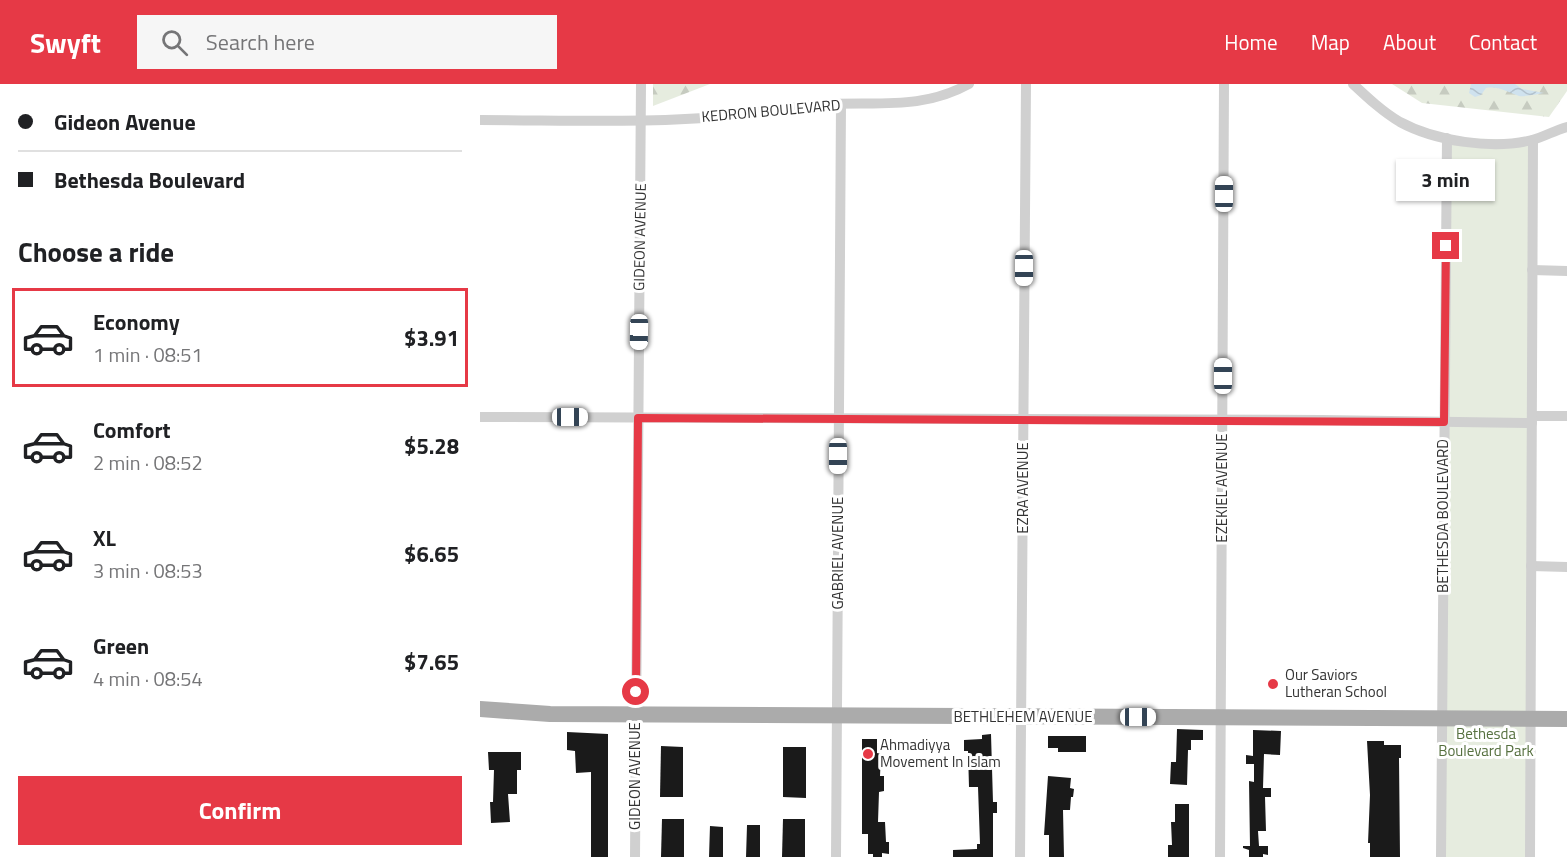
<!DOCTYPE html>
<meta charset="utf-8">
<style>
body{margin:0;font-family:"Titillium Web",sans-serif;background:#f6f6f6;color:#202124;height:100vh;display:flex;flex-direction:column;font-size:22px;white-space:nowrap}
*{box-sizing:border-box;margin:0}
p{font-size:20px;color:#757577}
.icon{flex:none;width:33px;height:33px;fill:none;stroke:currentColor;stroke-width:2;stroke-linecap:round;stroke-linejoin:round}
.map{position:relative;flex:1;overflow:hidden}
.sheet{display:flex;flex-direction:column;background:#fff;width:480px}
.sheet>*{flex:none}
.banner{display:grid;align-content:center;height:132px;padding:0 18px;background:#fff}
.end{position:absolute;width:27px;height:27px;margin:-14px;border:8px solid #e63946;background:#fff;box-shadow:0 0 0 3px #fff}
.from{border-radius:50%}
.bubble{position:absolute;height:42px;border-radius:0px;background:#fff;box-shadow:0 2px 4px #0004;font-size:20px;font-weight:700;line-height:42px;text-align:center}
.car{position:absolute;width:18px;height:36px;margin:-18px -9px;border-radius:8px;box-shadow:0 0 4px 2px #0007;background:linear-gradient(#fff 24%,#345 0 40%,#fff 0 76%,#345 0 86%,#fff 0)}
.banner b{display:flex;align-items:center;gap:21px;height:57px;font-size:22px}
.banner b+b{border-top:2px solid #e0e0e0}
.banner i{width:15px;height:15px;background:#202124}
ul{padding:0;list-style:none}
li{display:flex;align-items:center;gap:18px;height:99px;margin:0 12px 9px;padding:0 6px;border:3px solid transparent;border-radius:0px}
li div{flex:1}
li b{display:block;font-size:22px}
li em{font-style:normal;font-weight:700}
li.on{border-color:#e63946}
li>.icon{width:54px;height:54px;stroke-width:1.5}
h2{padding:0 18px;font-size:27px;line-height:72px}
.button{display:flex;gap:12px;margin-top:auto;padding:12px 18px}
.button a{flex:1;height:69px;border-radius:0px;background:#e63946;color:#fff;font-size:24px;font-weight:700;line-height:69px;text-align:center}
header{display:flex;align-items:center;gap:36px;box-sizing:border-box;height:84px;padding:0 30px;background:#e63946;color:#fff}
header strong{font-size:28px}
nav{display:flex;gap:33px;margin-inline-start:auto;font-size:21px}
.search{width:420px;height:54px;background:#f6f6f6;display:flex;align-items:center;gap:15px;box-sizing:border-box;padding:0 21px;border-radius:0px;color:#757577;font-size:22px}
main{display:flex;flex:1;min-height:0}
.map>svg:first-child{display:block}
.forest{fill:url(#forest-firs)}
.park{fill:#e6ecdf}
.water{fill:url(#water-waves)}
.building{fill:#1a1a1a}
.lines{fill:none;stroke-linecap:round;stroke-linejoin:round}
.minor{stroke:#d0d0d0;stroke-width:10}
.primary{stroke:#ababab;stroke-width:16}
.route{stroke:#e63946;stroke-width:8}
.poi-dot{fill:#e63946;stroke:#fff;stroke-width:2}
.labels{text-anchor:middle;stroke-width:6;stroke-linejoin:round;paint-order:stroke}
.street-label{font-size:15px;fill:#333;stroke:#fff}
.poi-label{font-size:15px;fill:#333;stroke:#fff;text-anchor:start}
.park-label{font-size:15px;fill:#56703f;stroke:#fff}
</style>
<header>
<strong>Swyft</strong>
<div class="search"><svg class="icon" aria-label="search" viewBox="0 0 24 24"><circle cx="10" cy="10" r="6"/><path d="M15 15l6 6"/></svg>Search here</div>
<nav><a>Home</a><a>Map</a><a>About</a><a>Contact</a></nav>
</header>
<main>
<section class="sheet">
<div class="banner">
<b><i class="from"></i>Gideon Avenue</b>
<b><i></i>Bethesda Boulevard</b>
</div>
<h2>Choose a ride</h2>
<ul>
<li class="on"><svg class="icon" aria-label="car" viewBox="0 0 24 24"><path d="M5 17H2v-5l4-1 3-4h7l3 4 3 1v5h-3M9 17h6M6 11h13"/><circle cx="7" cy="17" r="2"/><circle cx="17" cy="17" r="2"/></svg><div><b>Economy</b><p>1 min · 08:51</p></div><em>$3.91</em></li>
<li><svg class="icon" aria-label="car" viewBox="0 0 24 24"><path d="M5 17H2v-5l4-1 3-4h7l3 4 3 1v5h-3M9 17h6M6 11h13"/><circle cx="7" cy="17" r="2"/><circle cx="17" cy="17" r="2"/></svg><div><b>Comfort</b><p>2 min · 08:52</p></div><em>$5.28</em></li>
<li><svg class="icon" aria-label="car" viewBox="0 0 24 24"><path d="M5 17H2v-5l4-1 3-4h7l3 4 3 1v5h-3M9 17h6M6 11h13"/><circle cx="7" cy="17" r="2"/><circle cx="17" cy="17" r="2"/></svg><div><b>XL</b><p>3 min · 08:53</p></div><em>$6.65</em></li>
<li><svg class="icon" aria-label="car" viewBox="0 0 24 24"><path d="M5 17H2v-5l4-1 3-4h7l3 4 3 1v5h-3M9 17h6M6 11h13"/><circle cx="7" cy="17" r="2"/><circle cx="17" cy="17" r="2"/></svg><div><b>Green</b><p>4 min · 08:54</p></div><em>$7.65</em></li>
</ul>
<div class="button"><a>Confirm</a></div>
</section>
<div class="map">
<svg width="1087" height="773" viewBox="0 0 1087 773">
<defs>
<pattern id="forest-firs" width="22" height="20" patternUnits="userSpaceOnUse" patternTransform="scale(1.5)"><rect width="22" height="20" fill="#e6ecdf"/><path d="M5 1l3.5 6h-7zM16 11l3.5 6h-7z" fill="#c6cbc0"/></pattern>
<pattern id="water-waves" width="16" height="10" patternUnits="userSpaceOnUse" patternTransform="scale(1.5)"><rect width="16" height="10" fill="#cfe2ee"/><path d="M0 5q4-4 8 0t8 0" fill="none" stroke="#b2c2cd"/></pattern>
</defs>
<rect width="100%" height="100%" fill="#fff"/>
<g class="forest">
<polygon points="173,0 230,0 173,22"/>
<polygon points="912,0 1087,0 1087,7 1069,33 942,19"/>
</g>
<polygon class="park" points="967,54 1053,56 1050,773 962,773"/>
<path class="water" d="M991 0H1035L1042 5 1064 9C1057 10 1044 13 1039 12 1027 8 1019 2 1006 4L1001 11 995 13 989 9Z"/>
<g class="building">
<polygon points="697,645 723,646 723,656 711,656 711,666 708,666 707,701 690,700 691,678 696,678"/>
<polygon points="773,646 801,647 800,671 784,670 783,704 791,704 791,713 785,713 786,747 778,747 779,762 788,762 788,771 783,770 783,773 769,773 769,766 763,764 763,762 770,762 769,697 774,698 774,680 766,680 766,671 773,672"/>
<polygon points="87,648 128,650 128,773 111,773 111,688 96,689 95,667 87,666"/>
<polygon points="511,650 513,718 517,718 517,729 513,729 513,773 473,773 473,766 497,765 497,760 500,760 498,703 489,703 488,667 484,667 484,656 502,655 502,651"/>
<polygon points="568,652 606,652 606,668 578,668 578,664 568,664"/>
<polygon points="382,655 397,655 397,669 401,670 400,692 404,692 404,707 399,708 398,738 405,738 406,758 409,758 409,770 402,769 402,773 393,773 393,770 388,770 388,750 382,750"/>
<polygon points="887,657 904,657 904,661 921,661 921,674 919,674 920,773 890,773 890,759 888,759 890,711"/>
<polygon points="181,662 203,663 203,713 180,713"/>
<polygon points="303,663 326,663 326,714 303,713"/>
<polygon points="8,668 41,668 41,686 37,686 37,710 28,710 30,738 11,739 10,718 13,718 14,686 9,686"/>
<polygon points="568,692 591,694 590,704 594,705 593,713 591,713 590,726 583,726 584,773 569,773 569,751 564,751"/>
<polygon points="695,720 709,720 709,773 688,773 688,761 692,761 691,738 695,738"/>
<polygon points="182,735 204,735 204,773 181,773"/>
<polygon points="303,735 325,735 325,773 302,773"/>
<polygon points="267,741 280,741 280,773 266,773"/>
<polygon points="230,742 243,743 243,773 229,773"/>
</g>
<g class="lines">
<g class="minor">
<path d="M873 0C888 14 903 28 920 38 955 57 1013 66 1052 56 1064 53 1075 46 1087 43"/>
<path d="M0 36C74 36 149 39 224 34 262 31 299 24 337 21 390 16 439 28 489 0"/>
<polyline points="1052,186 1087,187"/>
<polyline points="1052,332 1087,332"/>
<polyline points="0,333 842,336 1052,339"/>
<polyline points="1051,482 1087,483"/>
<polyline points="155,773 161,0"/>
<polyline points="356,773 361,20"/>
<polyline points="540,773 546,0"/>
<polyline points="740,773 744,0"/>
<polyline points="961,773 967,54"/>
<polyline points="1050,773 1053,56"/>
</g>
<polyline class="primary" points="0,625 70,630 1087,635"/>
</g>
<g class="lines">
<polyline class="route" points="156,608 158,334 964,338 966,162"/>
</g>
<g class="poi-dot">
<circle cx="793" cy="600" r="6"/>
<circle cx="388" cy="670" r="6"/>
</g>
<g class="labels">
<g class="street-label">
<text transform="translate(291 27) rotate(-5)" y="5">KEDRON BOULEVARD</text>
<text transform="translate(160 153) rotate(-89)" y="5">GIDEON AVENUE</text>
<text transform="translate(543 404) rotate(-90)" y="5">EZRA AVENUE</text>
<text transform="translate(742 404) rotate(-90)" y="5">EZEKIEL AVENUE</text>
<text transform="translate(963 432) rotate(-90)" y="5">BETHESDA BOULEVARD</text>
<text transform="translate(358 469) rotate(-90)" y="5">GABRIEL AVENUE</text>
<text x="543" y="638">BETHLEHEM AVENUE</text>
<text transform="translate(155 692) rotate(-90)" y="5">GIDEON AVENUE</text>
</g>
<g class="poi-label">
<text x="805" y="596">Our Saviors<tspan x="805" dy="17">Lutheran School</tspan></text>
<text x="400" y="666">Ahmadiyya<tspan x="400" dy="17">Movement In Islam</tspan></text>
</g>
<g class="park-label">
<text x="1006" y="655">Bethesda<tspan x="1006" dy="17">Boulevard Park</tspan></text>
</g>
</g>
</svg>
<i class="end from" style="left:156px;top:608px"></i>
<i class="end" style="left:966px;top:162px"></i>
<div class="bubble" style="left:916px;top:75px;width:99px">3 min</div>
<i class="car" style="left:744px;top:110px;rotate:0deg"></i>
<i class="car" style="left:544px;top:184px;rotate:180deg"></i>
<i class="car" style="left:159px;top:248px;rotate:181deg"></i>
<i class="car" style="left:743px;top:292px;rotate:0deg"></i>
<i class="car" style="left:90px;top:333px;rotate:90deg"></i>
<i class="car" style="left:358px;top:372px;rotate:180deg"></i>
<i class="car" style="left:658px;top:633px;rotate:90deg"></i>
</div>
</main>
